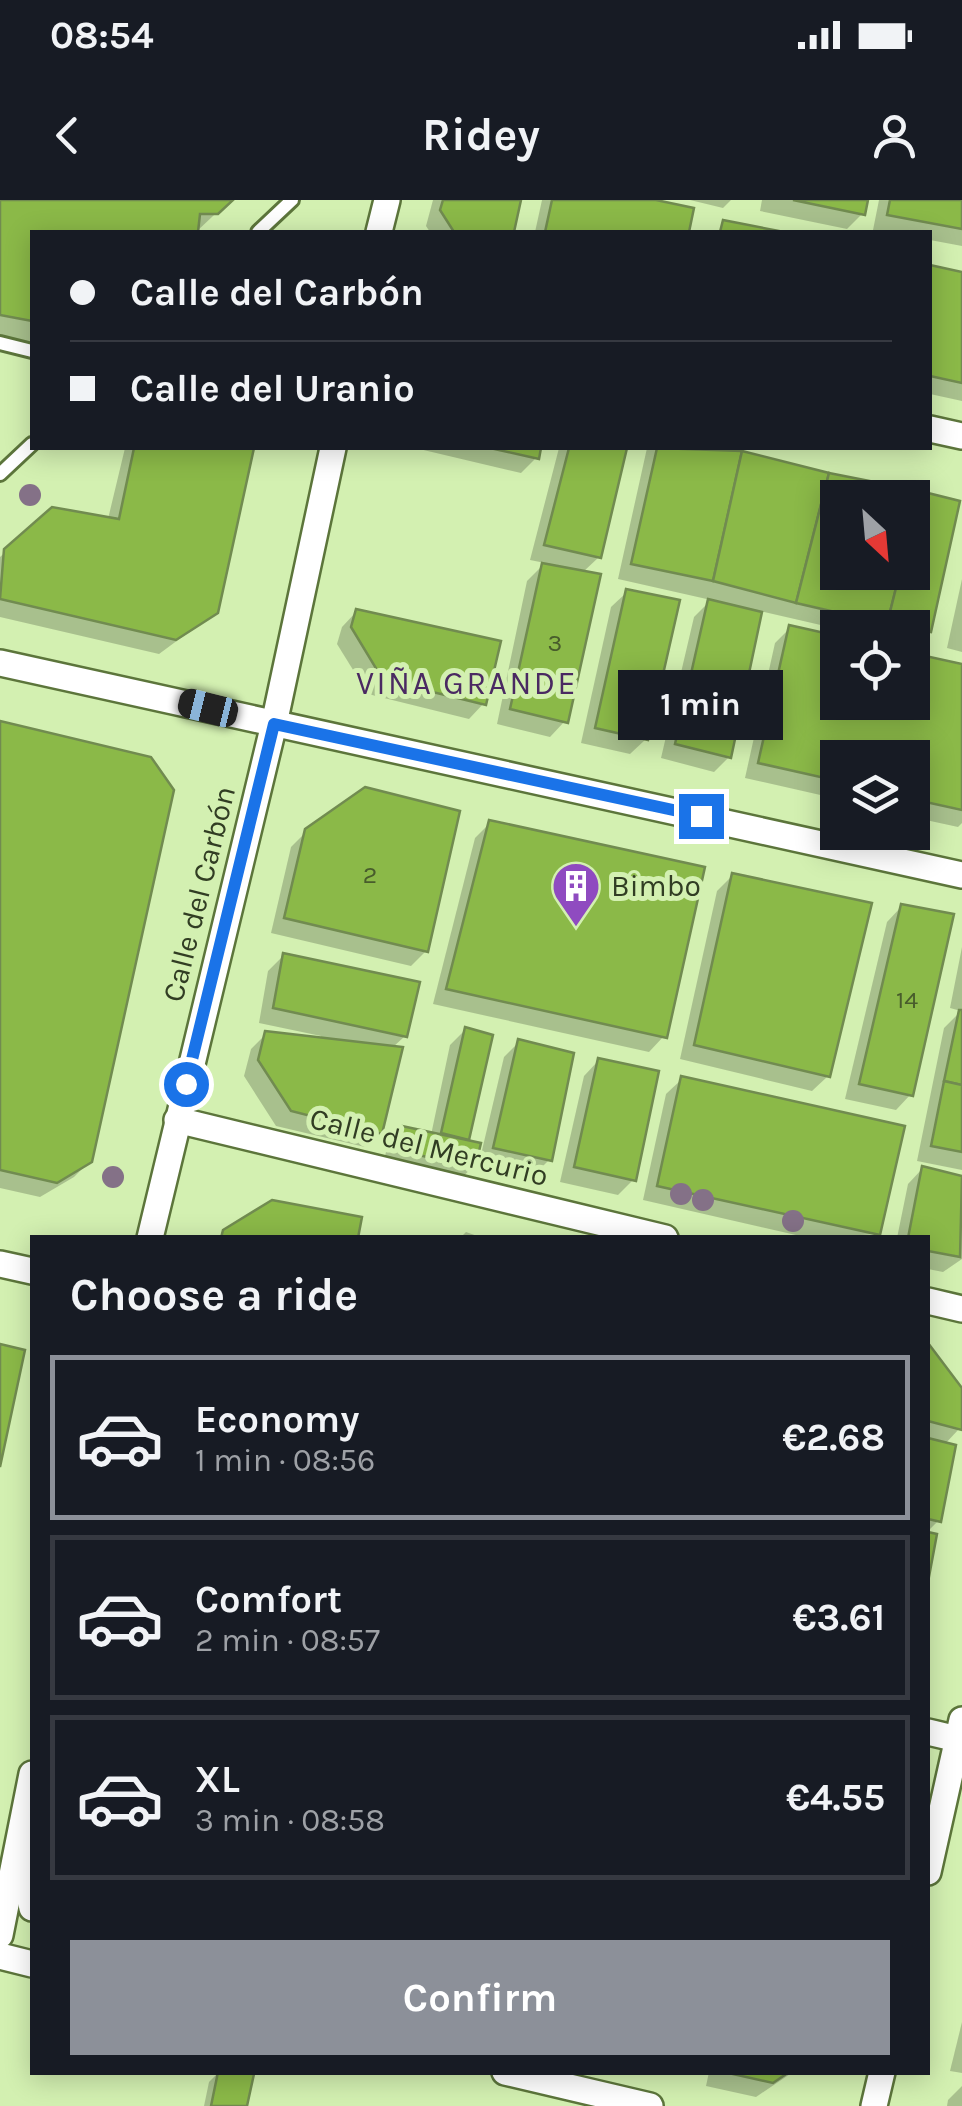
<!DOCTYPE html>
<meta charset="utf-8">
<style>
body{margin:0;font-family:Karla,sans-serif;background:#20242c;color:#f1f3f6;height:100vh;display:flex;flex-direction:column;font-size:38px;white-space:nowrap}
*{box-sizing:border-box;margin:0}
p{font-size:32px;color:#9ea1a6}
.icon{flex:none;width:55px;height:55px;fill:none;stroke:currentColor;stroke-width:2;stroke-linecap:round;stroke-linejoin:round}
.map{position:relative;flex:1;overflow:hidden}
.side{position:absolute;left:30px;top:1035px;width:900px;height:840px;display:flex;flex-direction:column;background:#171b24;border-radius:0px;box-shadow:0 5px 25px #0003}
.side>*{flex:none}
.guide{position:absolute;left:30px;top:30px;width:902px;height:220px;border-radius:0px;box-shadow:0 5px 25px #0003;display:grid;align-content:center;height:220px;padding:0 40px;background:#171b24}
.needle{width:65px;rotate:154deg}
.tools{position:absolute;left:820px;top:280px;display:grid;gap:20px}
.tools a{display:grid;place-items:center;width:110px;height:110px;border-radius:0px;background:#171b24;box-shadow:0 5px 25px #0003;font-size:50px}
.end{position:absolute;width:45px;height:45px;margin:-22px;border:12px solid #1a73e8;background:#fff;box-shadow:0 0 0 5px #fff}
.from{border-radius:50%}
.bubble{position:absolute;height:70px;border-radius:0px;background:#171b24;box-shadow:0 5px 25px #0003;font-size:32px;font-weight:700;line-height:70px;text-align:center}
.car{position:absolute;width:30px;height:60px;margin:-30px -15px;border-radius:12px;box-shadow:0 0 8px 2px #0007;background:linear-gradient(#222 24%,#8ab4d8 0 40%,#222 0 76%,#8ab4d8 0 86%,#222 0)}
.guide b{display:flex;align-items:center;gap:35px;height:95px;font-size:38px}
.guide b+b{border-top:2px solid #363941}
.guide i{width:25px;height:25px;background:#f1f3f6}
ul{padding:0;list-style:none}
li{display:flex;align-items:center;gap:30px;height:165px;margin:0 20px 15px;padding:0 20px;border:5px solid #363941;border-radius:0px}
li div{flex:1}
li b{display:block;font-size:38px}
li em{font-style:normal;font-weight:700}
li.active{border-color:#8c9099}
li>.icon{width:90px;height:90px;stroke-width:1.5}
h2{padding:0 40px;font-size:45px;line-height:120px}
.button{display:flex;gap:20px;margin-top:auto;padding:20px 40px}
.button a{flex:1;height:115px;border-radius:0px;background:#8c9099;color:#fff;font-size:40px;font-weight:700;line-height:115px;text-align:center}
.status{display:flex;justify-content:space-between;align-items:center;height:70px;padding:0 50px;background:#171b24;direction:ltr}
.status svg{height:28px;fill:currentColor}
header{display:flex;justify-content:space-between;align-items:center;height:130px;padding:0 40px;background:#171b24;font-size:45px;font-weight:700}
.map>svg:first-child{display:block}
.shadow{fill:#0003;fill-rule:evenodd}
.building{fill:#8bb948;stroke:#718b50;stroke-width:2.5}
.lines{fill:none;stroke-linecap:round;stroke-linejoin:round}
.lane-casing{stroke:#5c753b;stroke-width:18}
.street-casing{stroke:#5c753b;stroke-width:30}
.lane{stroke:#fff;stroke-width:12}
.street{stroke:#fff;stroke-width:25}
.tree{fill:#847187}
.route{stroke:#1a73e8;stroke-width:12}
.labels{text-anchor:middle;stroke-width:10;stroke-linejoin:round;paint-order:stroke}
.number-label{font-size:25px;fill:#485c2c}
.poi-label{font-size:30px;fill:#313d23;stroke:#d3f0b1;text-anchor:start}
.street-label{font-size:30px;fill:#313d23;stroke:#d3f0b1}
.neighbourhood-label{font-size:32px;letter-spacing:2.5px;fill:#4a2962;stroke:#d3f0b1}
</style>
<div class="status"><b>08:54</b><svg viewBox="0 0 49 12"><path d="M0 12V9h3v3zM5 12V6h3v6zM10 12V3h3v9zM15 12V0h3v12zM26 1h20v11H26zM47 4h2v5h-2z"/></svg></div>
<header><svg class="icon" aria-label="back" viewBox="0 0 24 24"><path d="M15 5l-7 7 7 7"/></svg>Ridey<svg class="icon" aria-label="person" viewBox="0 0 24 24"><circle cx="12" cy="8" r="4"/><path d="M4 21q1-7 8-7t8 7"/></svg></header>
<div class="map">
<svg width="962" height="1906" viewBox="0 0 962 1906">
<rect width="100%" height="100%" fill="#d3f0b1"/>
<g class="shadow">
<polygon points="0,0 230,0 196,32 32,32 32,143 0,137"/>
<polygon points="433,0 519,0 512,32 430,32 426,26"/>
<polygon points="542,0 644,0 691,10 686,32 535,32"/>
<polygon points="690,0 731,0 723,8"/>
<polygon points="762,0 865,0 862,14 847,29 760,11"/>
<polygon points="879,0 962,0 962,46 930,40 930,32 873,30"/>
<polygon points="930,67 962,74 962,201 930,194"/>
<polygon points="125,248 251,248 216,412 159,454 0,417 0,357 52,310 108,319"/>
<polygon points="415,248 538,248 536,258 521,273"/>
<polygon points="559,248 624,248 599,357 582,373 565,521 550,537 497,524 527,381 545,363 530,360"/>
<path d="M647 248H718L957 303 929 431 913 446 912 428 838 429 760 411 729 557 714 572 661 558 694 417 711 400 618 379ZM838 298H912V372H838Z"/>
<polygon points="962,379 962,452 947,448"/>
<polygon points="627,392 646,539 630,554 581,543 611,407"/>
<polygon points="357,411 484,503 469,519 368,494 337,444 342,427"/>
<polygon points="790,428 838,502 912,502 962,467 962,623 958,627 912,617 912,558 838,558 838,599 745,578 775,443"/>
<polygon points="0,523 90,961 74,977 40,997 0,988"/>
<polygon points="490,623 664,836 649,852 433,804 475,638"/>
<polygon points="307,631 426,751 411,766 271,733 291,647"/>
<polygon points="732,676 828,876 812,891 680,859 717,691"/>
<polygon points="902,706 911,894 896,910 845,899 887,722"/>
<polygon points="962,747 962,970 917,961 944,828 961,811 950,808"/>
<polygon points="283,756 405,836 392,848 380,932 365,947 276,926 244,876 251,849 266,834 320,840 321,836 259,823 268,771"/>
<polygon points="465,830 490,837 466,943 473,967 457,982 383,964 388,944 403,929 431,935 450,845"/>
<polygon points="519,842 549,960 534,975 479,963 504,857"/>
<polygon points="599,860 633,980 618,995 560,982 584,876"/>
<polygon points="682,879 878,1034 809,1038 643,1000 666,894"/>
<polygon points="923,968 962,979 962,1059 943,1072 928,1069 928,1038 897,1038 908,984"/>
<polygon points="466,1032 483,1038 460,1038"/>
<polygon points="928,1146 962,1192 959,1229 944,1245 938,1321 928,1331"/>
<polygon points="962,1822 962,1873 950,1871"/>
<polygon points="219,1872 244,1906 204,1906 209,1882"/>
<polygon points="709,1872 793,1872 756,1897 706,1886"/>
<polygon points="962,1886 962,1906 947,1906 948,1900"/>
</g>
<g class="building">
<polygon points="0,0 233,0 218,14 200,14 198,32 32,32 32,121 0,115"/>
<polygon points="443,0 521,0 514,32 454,32 440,10"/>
<polygon points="552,0 656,0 694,8 689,32 545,32"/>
<polygon points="793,0 868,0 865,15"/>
<polygon points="890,0 962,0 962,29 887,15"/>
<polygon points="723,20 784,32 720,32"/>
<polygon points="930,65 962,72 962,183 930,176"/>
<polygon points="134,248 254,248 218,413 176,440 0,399 4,349 52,307 119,319"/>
<polygon points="490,248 541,248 539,259"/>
<polygon points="569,248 627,248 601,358 544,345"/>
<polygon points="657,248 742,251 713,381 631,364"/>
<polygon points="742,251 829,273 796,403 713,381"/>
<polygon points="829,273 920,291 912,320 912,298 838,298 838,372 900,372 887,424 796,403"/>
<polygon points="920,291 960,301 931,432 887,424 900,372 912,372 912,320"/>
<polygon points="542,363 601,374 568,523 510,509"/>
<polygon points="626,389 680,400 648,540 595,528"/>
<polygon points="708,399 762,412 731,558 675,544"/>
<polygon points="356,409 501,441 486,505 383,480 351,427"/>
<polygon points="789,425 838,436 838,502 912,502 912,453 962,464 962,610 912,599 912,558 838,558 838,581 758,563"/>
<polygon points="0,521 151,557 174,590 92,962 57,983 0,970"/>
<polygon points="365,587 460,611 428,752 284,718 305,629"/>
<polygon points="489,620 705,667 667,838 446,789"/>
<polygon points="732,673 872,703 830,877 694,845"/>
<polygon points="901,704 954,714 913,896 859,884"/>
<polygon points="283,753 420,782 407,837 273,808"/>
<polygon points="959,810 962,810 962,885 944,881"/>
<polygon points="465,827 493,835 469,940 441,933"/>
<polygon points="265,831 403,847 382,934 291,911 258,860"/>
<polygon points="518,839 574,853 552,961 493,948"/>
<polygon points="598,858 659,871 636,981 574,967"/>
<polygon points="681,876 905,926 880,1035 657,986"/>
<polygon points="944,881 962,885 962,952 931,946"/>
<polygon points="402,926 481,943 475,968 397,950"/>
<polygon points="922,966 962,976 960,1057 928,1051 928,1038 908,1038"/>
<polygon points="272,1000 362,1017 358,1038 221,1038 223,1030"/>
<polygon points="928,1143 962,1188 962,1230 928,1221"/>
<polygon points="0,1144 25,1150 0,1267"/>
<polygon points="928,1238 956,1245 941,1322 928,1319"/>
<polygon points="928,1332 937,1334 928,1382"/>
<polygon points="218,1872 254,1874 247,1906 211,1906"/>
<polygon points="724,1872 789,1872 773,1883"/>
</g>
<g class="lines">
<g class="lane-casing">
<g id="lane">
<polyline points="258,32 292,0"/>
<polyline points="0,143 32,151"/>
<polyline points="0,274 32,244"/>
</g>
</g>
<g class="street-casing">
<g id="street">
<polyline points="379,32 387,0"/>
<polyline points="930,229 962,236"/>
<polyline points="0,463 962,675"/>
<polyline points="177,920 665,1038"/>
<polyline points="150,1038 274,524 333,248"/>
<polyline points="0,1064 32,1071"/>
<polyline points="928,1101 962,1109"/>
<polyline points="928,1532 962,1540"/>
<polyline points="20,1654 32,1708"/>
<polyline points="928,1672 962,1520"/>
<polyline points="0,1735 32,1574"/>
<polyline points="0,1756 32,1764"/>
<polyline points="505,1872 650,1906"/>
<polyline points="874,1906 882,1872"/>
</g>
</g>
<use href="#lane" class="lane"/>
<use href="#street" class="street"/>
</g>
<g class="tree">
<circle cx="30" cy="295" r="11"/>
<circle cx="113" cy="977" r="11"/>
<circle cx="681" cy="994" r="11"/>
<circle cx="703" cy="1000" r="11"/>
<circle cx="793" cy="1021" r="11"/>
</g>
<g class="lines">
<polyline class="route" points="186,884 274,524 701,616"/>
</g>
<defs>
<g id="building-pin" transform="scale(2.5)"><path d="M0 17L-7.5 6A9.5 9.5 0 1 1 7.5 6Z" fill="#8f4bc0" stroke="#d3f0b1"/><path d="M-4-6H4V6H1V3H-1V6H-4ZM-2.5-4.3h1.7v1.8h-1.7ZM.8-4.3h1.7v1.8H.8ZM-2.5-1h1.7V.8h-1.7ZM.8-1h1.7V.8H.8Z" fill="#fff"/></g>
</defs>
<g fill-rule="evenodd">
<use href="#building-pin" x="576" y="686"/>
</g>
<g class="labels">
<g class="number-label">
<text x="555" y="451">3</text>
<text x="370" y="683">2</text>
<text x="907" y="808">14</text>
</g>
<g class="poi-label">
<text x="611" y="696">Bimbo</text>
</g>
<g class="street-label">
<text transform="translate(199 694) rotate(-76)" y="10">Calle del Carbón</text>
<text transform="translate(429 947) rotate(14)" y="10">Calle del Mercurio</text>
</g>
<g class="neighbourhood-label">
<text x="467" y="494">VIÑA GRANDE</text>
</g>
</g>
</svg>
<div class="tools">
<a><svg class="needle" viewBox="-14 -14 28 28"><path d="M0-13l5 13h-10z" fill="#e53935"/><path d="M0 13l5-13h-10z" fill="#9ea1a6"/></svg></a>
<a><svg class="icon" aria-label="locate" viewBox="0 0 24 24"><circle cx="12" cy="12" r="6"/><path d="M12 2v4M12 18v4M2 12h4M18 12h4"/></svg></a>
<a><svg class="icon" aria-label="layers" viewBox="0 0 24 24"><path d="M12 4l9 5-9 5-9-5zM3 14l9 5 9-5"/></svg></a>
</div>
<i class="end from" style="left:186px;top:884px"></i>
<i class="end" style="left:701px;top:616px"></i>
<div class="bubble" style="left:618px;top:470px;width:165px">1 min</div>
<i class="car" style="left:208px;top:508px;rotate:284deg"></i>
<div class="guide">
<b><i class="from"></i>Calle del Carbón</b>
<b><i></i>Calle del Uranio</b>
</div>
<section class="side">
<h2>Choose a ride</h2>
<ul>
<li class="active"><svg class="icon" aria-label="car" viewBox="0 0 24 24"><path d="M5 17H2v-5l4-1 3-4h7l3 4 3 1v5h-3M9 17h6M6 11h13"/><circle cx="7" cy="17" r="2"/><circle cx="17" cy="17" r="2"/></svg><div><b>Economy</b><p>1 min · 08:56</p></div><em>€2.68</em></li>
<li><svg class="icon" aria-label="car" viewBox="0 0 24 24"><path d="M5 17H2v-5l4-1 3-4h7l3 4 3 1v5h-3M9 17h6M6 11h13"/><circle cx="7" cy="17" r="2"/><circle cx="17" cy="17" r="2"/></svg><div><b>Comfort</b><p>2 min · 08:57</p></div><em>€3.61</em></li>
<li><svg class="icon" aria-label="car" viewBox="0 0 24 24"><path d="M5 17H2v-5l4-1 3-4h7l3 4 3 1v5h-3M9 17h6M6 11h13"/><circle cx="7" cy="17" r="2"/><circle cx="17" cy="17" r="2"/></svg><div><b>XL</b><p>3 min · 08:58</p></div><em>€4.55</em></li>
</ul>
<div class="button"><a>Confirm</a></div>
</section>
</div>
